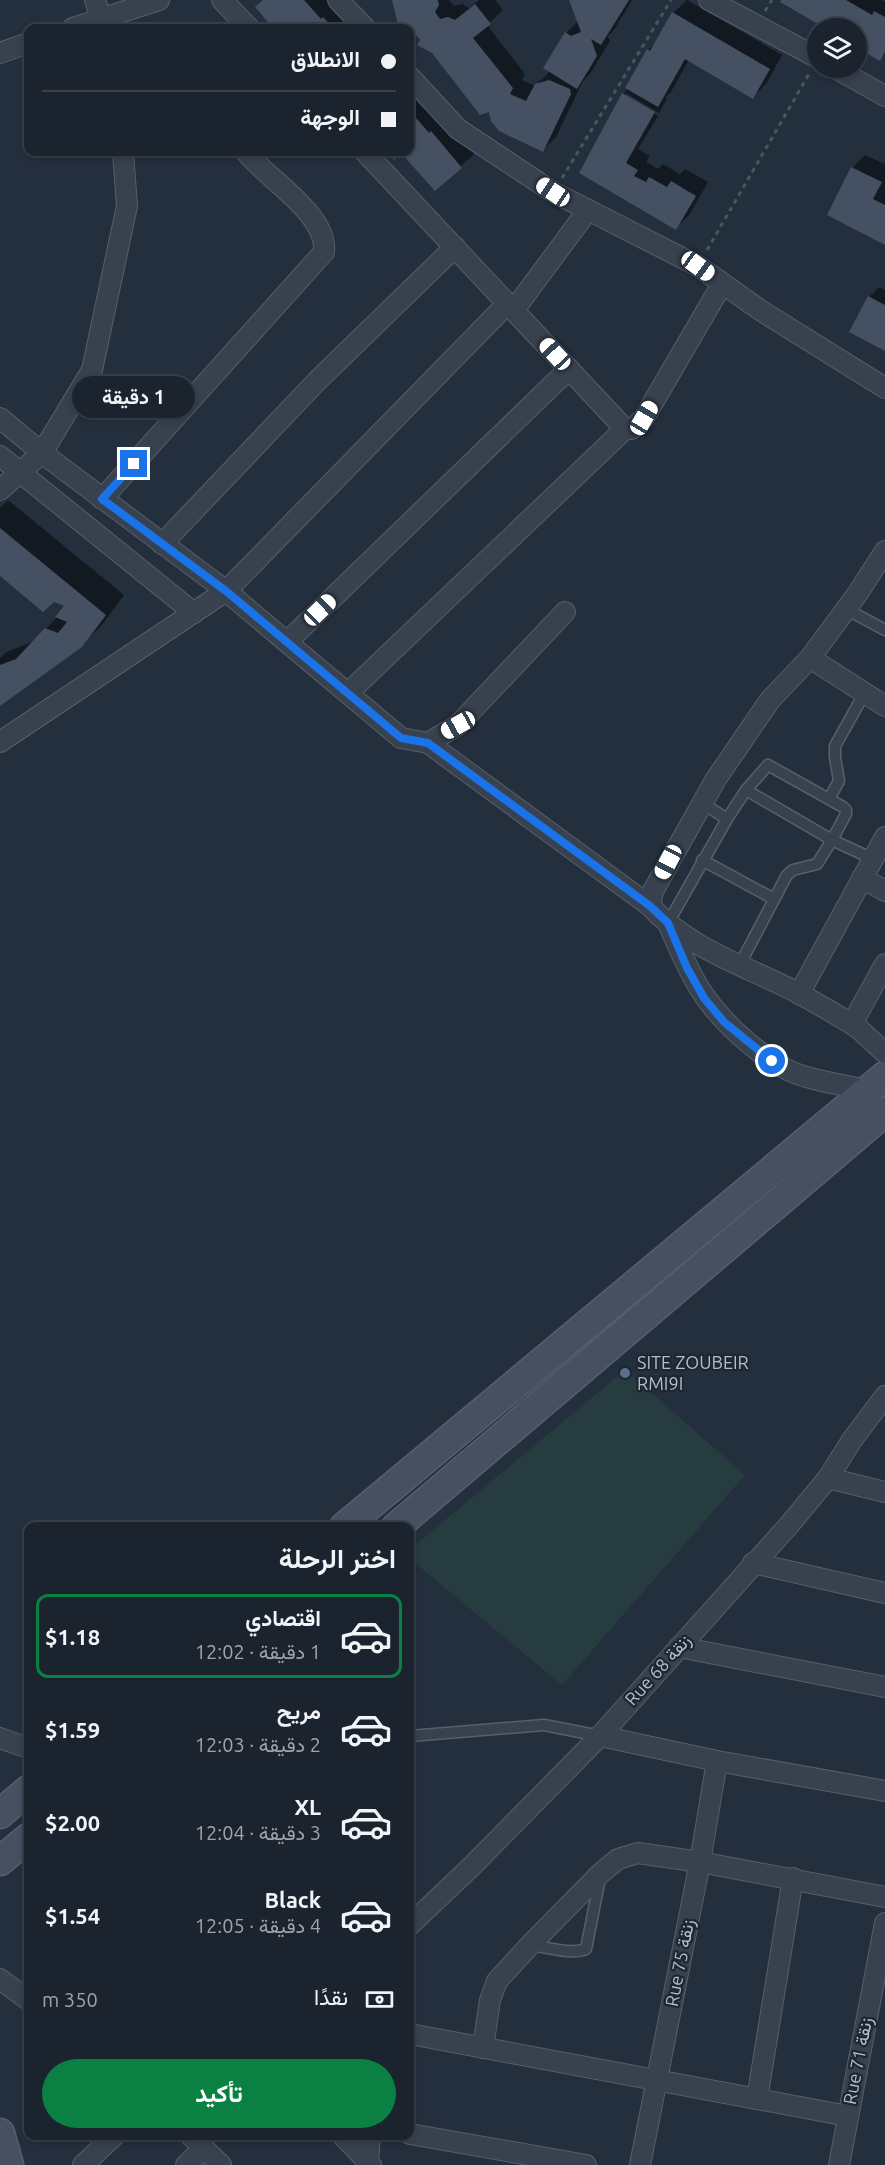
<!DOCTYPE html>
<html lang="ar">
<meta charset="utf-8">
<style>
body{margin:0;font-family:Ubuntu,Vazirmatn,sans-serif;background:#242b36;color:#f1f3f6;direction:rtl;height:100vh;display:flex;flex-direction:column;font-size:22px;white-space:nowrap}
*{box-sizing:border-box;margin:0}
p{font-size:20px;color:#a0a4aa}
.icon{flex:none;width:33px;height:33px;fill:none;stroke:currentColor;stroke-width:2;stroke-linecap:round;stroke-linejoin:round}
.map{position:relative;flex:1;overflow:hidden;direction:ltr}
.panel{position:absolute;left:24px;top:1522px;width:390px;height:618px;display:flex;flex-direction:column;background:#1b232e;border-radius:12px;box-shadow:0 3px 9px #0003,0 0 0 2px #39404a;direction:rtl}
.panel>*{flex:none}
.top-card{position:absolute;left:24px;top:24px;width:390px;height:132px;border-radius:12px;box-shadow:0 3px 9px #0003,0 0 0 2px #39404a;direction:rtl;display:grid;align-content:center;height:132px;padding:0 18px;background:#1b232e}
.tools{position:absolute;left:807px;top:18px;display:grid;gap:12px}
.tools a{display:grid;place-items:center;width:60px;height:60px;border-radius:50%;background:#1b232e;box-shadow:0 3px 9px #0003,0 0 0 2px #39404a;font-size:30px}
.end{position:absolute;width:27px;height:27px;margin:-14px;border:8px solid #1a73e8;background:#fff;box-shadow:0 0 0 3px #fff}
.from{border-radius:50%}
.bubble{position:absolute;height:42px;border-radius:21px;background:#1b232e;box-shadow:0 3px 9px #0003,0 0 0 2px #39404a;font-size:20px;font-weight:700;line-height:42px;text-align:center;direction:rtl}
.car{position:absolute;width:18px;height:36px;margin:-18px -9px;border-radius:8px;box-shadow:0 0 4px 2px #0007;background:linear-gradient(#fff 24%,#345 0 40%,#fff 0 76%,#345 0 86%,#fff 0)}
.top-card b{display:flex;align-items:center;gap:21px;height:57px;font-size:22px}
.top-card b+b{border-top:2px solid #39404a}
.top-card i{width:15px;height:15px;background:#f1f3f6}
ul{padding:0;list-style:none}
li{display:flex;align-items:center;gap:18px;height:84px;margin:0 12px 9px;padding:0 6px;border:3px solid transparent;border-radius:12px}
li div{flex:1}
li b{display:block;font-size:22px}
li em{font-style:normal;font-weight:700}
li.selected{border-color:#0b8043}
li>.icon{width:54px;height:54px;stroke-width:1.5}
h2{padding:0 18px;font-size:27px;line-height:72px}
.pay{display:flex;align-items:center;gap:15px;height:66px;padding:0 18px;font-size:22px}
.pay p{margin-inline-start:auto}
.button{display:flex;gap:12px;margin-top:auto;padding:12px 18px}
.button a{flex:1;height:69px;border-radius:36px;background:#0b8043;color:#fff;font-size:24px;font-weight:700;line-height:69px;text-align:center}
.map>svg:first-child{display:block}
.green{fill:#263c3f}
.shadow{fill:#0007}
.building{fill:#455162}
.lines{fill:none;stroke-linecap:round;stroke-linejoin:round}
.lane-casing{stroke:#565f6c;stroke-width:13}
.street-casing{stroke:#565f6c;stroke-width:22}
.secondary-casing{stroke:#565f6c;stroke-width:31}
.path{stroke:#44595c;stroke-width:3;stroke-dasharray:4.5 4.5;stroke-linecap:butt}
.lane{stroke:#38414e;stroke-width:10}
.street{stroke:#38414e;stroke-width:20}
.secondary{stroke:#465061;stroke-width:28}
.route{stroke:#1a73e8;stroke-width:8}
.service-dot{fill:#5c6f8a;stroke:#1d2633;stroke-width:2}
.labels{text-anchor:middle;stroke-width:4.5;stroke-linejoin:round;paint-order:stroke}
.poi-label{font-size:18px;fill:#b4bcc9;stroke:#1d2633;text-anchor:start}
.street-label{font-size:18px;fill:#b4bcc9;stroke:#1d2633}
</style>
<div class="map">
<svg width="885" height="2165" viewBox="0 0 885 2165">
<rect width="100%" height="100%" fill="#242f3e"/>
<polygon class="green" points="625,1370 745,1475 562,1685 410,1559 410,1549"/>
<g class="shadow">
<polygon points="264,0 329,0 358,28 276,28 257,7"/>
<polygon points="393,0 449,0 454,6 462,4 469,8 479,0 495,0 503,10 487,25 525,74 522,80 535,86 550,71 566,33 578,21 571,0 632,0 614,30 608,36 610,41 590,74 583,81 556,137 543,150 490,111 421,40"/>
<polygon points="687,0 782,55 766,84 753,97 689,60 671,92 665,98 667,99 659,113 626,93 626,97 658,116 638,149 650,156 646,162 658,169 663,164 680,174 685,169 708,182 689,215 676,228 581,172 648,50 658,41 673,13"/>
<polygon points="783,0 881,0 885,2 885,54 880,59 856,28 828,28 782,2"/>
<polygon points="410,82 474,154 435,189 403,152 395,158 389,152 410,152"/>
<polygon points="865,155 885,164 885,243 852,168"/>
<polygon points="879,287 885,290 885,350 869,297"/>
<polygon points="8,500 124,595 101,626 81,645 0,704 0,658 6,652 35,641 67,606 0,574 0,508"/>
</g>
<g class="building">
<polygon points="263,0 304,0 321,19 323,17 333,28 273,28 255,7"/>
<polygon points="392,0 438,0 439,5 435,12 440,19 448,17 455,20 475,4 491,24 473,38 513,88 510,94 526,101 535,84 549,80 570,89 571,94 543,152 499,131 491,121 489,112 480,115 432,53 417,45 420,40 406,23 398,25"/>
<polygon points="569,0 629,0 601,45 591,39 597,56 577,89 543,68 565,32 571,36 581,32"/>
<polygon points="781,0 846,0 872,15 874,11 885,17 885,52 880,61 856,47 856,28 825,28 780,2"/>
<polygon points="672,12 770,69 753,99 685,59 658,107 625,88 647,49 650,51"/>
<polygon points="622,93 655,112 626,163 638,170 634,176 646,182 649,177 667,187 671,181 696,196 676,230 579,173"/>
<polygon points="410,111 429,133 431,131 462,168 435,191 402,154 394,160 387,152 410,152"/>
<polygon points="851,167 882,182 873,199 885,205 885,245 827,215"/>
<polygon points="868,296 885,305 885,351 849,332"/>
<polygon points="0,528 106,615 82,647 0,706 0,665 16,659 45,628 58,633 67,622 55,617 64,606 54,602 43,612 0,576"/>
</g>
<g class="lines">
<g class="lane-casing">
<g id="lane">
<polyline points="846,609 885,630"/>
<polyline points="746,790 832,840 873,859"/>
<polyline points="829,799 839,781 835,757 835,746 864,694"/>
<polyline points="702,803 727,819"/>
<polyline points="702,860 774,899"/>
<polyline points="668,923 727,819 746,790 768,765 843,807 846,810 846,814 832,840 817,864 793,870 787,875 739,966"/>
<polyline points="410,1736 544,1725 600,1736"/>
<path d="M530 1945C546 1947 571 1955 586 1949L600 1878"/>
</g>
</g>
<g class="street-casing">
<g id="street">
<polyline points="95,0 104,28"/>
<polyline points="222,0 249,28"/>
<polyline points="338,0 365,28"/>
<polyline points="709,0 818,58"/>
<polyline points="73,28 159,0"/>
<polyline points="0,53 28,43"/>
<polyline points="835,68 885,96"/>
<polyline points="410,77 458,129 553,192 698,266 760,310 885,388"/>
<polyline points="365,152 625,429 632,429 644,418 722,284"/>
<polyline points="514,310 588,210"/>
<polyline points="0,418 42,453 226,591 401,738 428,743 458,725 565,612"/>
<polyline points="0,456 194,613"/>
<polyline points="0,490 42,453 92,370 127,206 123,152"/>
<path d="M102 499 324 252C328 214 268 180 246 152"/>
<polyline points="162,544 318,380 455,247"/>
<polyline points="287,642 569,369"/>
<polyline points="810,658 885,706"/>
<polyline points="348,693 625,429"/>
<polyline points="0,742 226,591 508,303"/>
<path d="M428 743 650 906C690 950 749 967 800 994 818 1004 835 1014 852 1024L859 1029 885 1053"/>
<polyline points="862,878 885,891"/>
<polyline points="650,906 653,891 716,779 770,700 810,658 858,593 885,551"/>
<path d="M668 923C690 975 702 1003 746 1041 758 1051 770 1061 784 1068 805 1080 844 1085 869 1090"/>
<polyline points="799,994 885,837"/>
<polyline points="852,1024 885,964"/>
<polyline points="828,1478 885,1492"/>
<polyline points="753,1563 885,1593"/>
<polyline points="679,1647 885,1687"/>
<polyline points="600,1736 717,1761 885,1791"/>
<polyline points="0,1738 28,1748"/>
<polyline points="410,1925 472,1866 600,1736 790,1524 828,1478 852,1440 885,1396"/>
<polyline points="0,1979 28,2000"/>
<polyline points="410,2034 848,2116"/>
<polyline points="483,2048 490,2000 497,1981 530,1945 601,1873 618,1859 638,1853 700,1862 885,1897"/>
<polyline points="757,2099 793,1878"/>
<polyline points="410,2134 586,2165"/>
<polyline points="191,2136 221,2165"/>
<polyline points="343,2136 371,2165"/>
<polyline points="368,2162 370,2136"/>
<polyline points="83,2165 114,2136"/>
<polyline points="186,2165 204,2148"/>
<polyline points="640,2165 700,1862 717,1761"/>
<polyline points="839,2165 885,1923"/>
</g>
</g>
<g class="secondary-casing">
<g id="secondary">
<polyline points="344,1527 885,1076"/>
<polyline points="396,1527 885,1112"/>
<polyline points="0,1814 28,1790"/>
<polyline points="0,1861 28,1838"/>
<polyline points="0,2133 9,2165"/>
</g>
</g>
<g class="path">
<polyline points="765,11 772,0"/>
<polyline points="562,178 671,0"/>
<polyline points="707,250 809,74"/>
</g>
<use href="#lane" class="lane"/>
<use href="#street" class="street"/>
<use href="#secondary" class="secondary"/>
</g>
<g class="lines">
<polyline class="route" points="134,464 102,499 226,591 401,738 428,743 650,906 668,923 687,968 704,998 724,1022 772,1061"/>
</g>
<circle class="service-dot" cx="625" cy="1373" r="6"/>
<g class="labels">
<g class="poi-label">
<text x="637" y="1369">SITE ZOUBEIR<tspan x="637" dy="21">RMI9I</tspan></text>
</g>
<g class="street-label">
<text transform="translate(658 1670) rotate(-48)" y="6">Rue 68 زنقة</text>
<text transform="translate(680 1963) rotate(-79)" y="6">Rue 75 زنقة</text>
<text transform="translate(858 2061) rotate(-79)" y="6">Rue 71 زنقة</text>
</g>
</g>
</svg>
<div class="tools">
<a><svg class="icon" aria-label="layers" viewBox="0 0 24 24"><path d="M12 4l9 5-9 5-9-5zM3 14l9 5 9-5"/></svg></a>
</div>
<i class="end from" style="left:772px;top:1061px"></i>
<i class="end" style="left:134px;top:464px"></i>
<div class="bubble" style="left:72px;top:376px;width:123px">1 دقيقة</div>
<i class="car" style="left:553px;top:192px;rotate:304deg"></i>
<i class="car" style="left:698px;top:266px;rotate:126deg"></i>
<i class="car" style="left:555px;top:354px;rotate:317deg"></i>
<i class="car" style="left:644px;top:418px;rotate:30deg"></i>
<i class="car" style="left:320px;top:610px;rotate:46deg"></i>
<i class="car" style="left:458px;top:725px;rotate:241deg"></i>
<i class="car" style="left:668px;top:862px;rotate:208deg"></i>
<div class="top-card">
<b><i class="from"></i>الانطلاق</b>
<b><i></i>الوجهة</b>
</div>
<section class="panel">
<h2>اختر الرحلة</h2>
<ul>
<li class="selected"><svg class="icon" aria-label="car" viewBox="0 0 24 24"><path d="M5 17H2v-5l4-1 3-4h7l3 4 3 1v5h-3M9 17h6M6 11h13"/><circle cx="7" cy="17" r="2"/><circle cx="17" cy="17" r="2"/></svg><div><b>اقتصادي</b><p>1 دقيقة · 12:02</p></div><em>$1.18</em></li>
<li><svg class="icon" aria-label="car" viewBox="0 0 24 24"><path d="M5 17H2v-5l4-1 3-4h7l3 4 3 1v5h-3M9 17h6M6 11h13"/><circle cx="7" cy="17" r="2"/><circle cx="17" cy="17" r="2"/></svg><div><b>مريح</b><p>2 دقيقة · 12:03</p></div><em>$1.59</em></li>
<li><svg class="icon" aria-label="car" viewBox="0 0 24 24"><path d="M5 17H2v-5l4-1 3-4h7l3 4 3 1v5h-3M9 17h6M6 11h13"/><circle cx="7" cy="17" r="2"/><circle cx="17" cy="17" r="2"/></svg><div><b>XL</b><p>3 دقيقة · 12:04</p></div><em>$2.00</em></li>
<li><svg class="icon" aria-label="car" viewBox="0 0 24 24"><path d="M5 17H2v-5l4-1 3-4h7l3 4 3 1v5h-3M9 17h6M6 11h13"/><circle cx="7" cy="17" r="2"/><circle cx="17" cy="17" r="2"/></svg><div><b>Black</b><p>4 دقيقة · 12:05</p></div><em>$1.54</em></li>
</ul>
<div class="pay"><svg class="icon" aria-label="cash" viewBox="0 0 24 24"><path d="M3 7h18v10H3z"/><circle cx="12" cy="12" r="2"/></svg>نقدًا<p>350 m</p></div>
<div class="button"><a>تأكيد</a></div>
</section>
</div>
